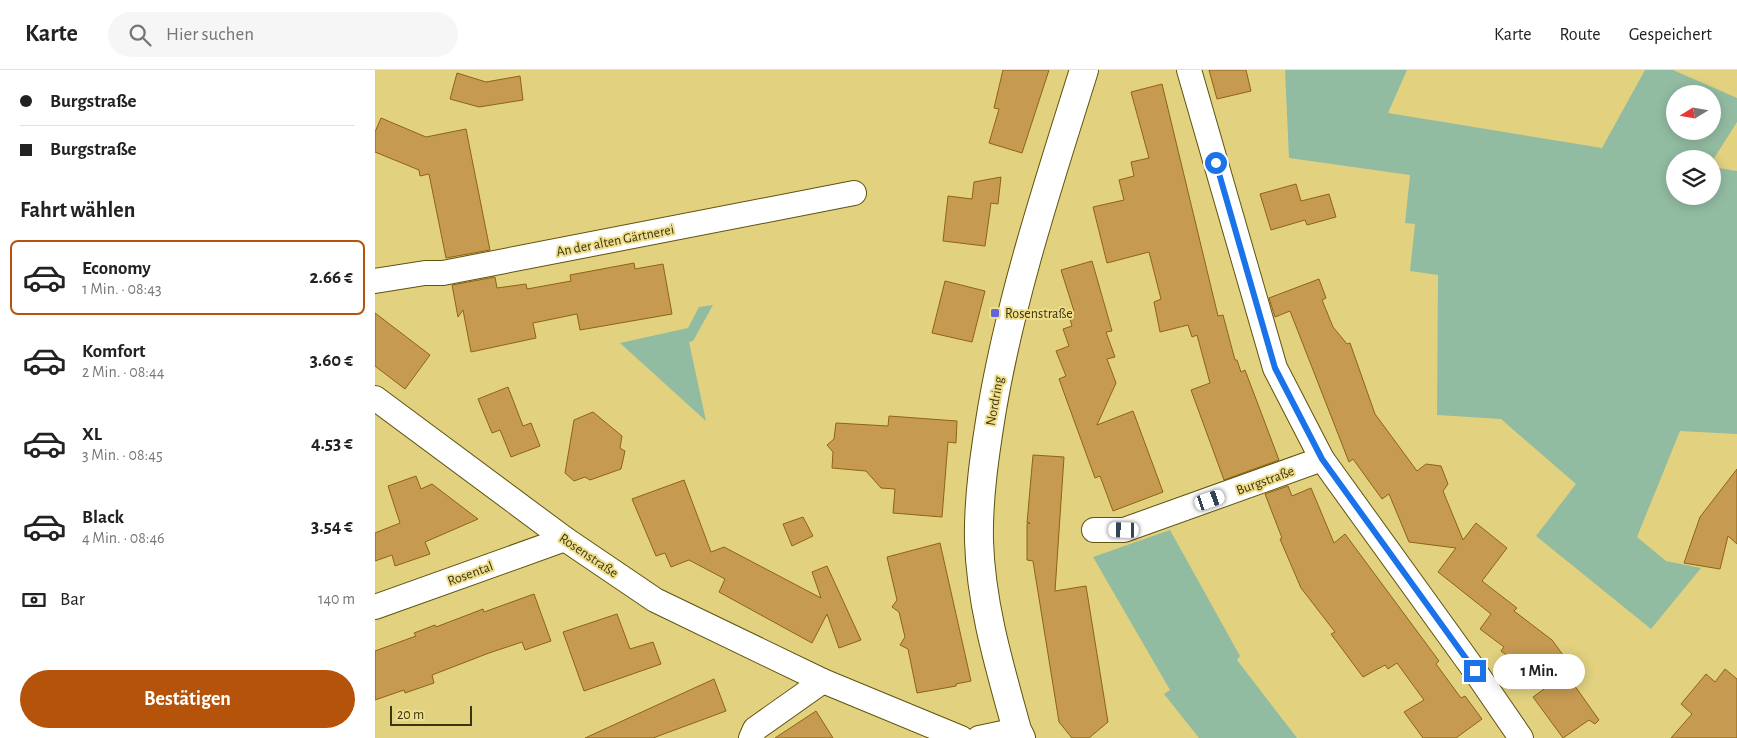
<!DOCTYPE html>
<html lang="de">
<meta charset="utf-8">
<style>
body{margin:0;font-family:"Alegreya Sans",sans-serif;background:#f6f6f6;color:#222;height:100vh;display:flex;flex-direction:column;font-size:19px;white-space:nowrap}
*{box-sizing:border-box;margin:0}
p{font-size:16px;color:#767676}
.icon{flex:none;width:28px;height:28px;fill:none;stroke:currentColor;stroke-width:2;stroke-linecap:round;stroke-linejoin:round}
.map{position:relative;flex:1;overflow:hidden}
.side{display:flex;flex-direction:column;background:#fff;width:375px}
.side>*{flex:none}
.top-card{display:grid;align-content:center;height:110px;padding:0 20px;background:#fff}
.needle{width:32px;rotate:259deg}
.tools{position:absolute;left:1291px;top:15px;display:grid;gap:10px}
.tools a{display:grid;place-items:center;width:55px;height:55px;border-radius:50%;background:#fff;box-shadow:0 2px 12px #0003;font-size:25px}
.scale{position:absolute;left:15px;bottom:12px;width:82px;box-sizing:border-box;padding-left:5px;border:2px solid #3c3512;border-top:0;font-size:14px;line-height:18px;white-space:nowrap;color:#3c3512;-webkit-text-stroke:4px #efde8c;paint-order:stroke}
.end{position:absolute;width:22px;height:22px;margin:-11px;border:6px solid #1a73e8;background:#fff;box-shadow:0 0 0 2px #fff}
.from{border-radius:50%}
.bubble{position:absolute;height:35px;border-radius:18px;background:#fff;box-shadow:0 2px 12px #0003;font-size:16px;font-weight:600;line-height:35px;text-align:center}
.car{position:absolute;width:15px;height:30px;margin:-15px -8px;border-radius:6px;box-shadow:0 0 4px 1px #0007;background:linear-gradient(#fff 24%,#345 0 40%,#fff 0 76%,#345 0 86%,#fff 0)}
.top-card b{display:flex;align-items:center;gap:18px;height:48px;font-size:19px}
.top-card b+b{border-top:1px solid #e0e0e0}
.top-card i{width:12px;height:12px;background:#222}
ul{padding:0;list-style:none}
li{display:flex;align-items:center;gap:15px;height:75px;margin:0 10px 8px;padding:0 10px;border:2px solid transparent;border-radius:8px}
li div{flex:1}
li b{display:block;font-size:19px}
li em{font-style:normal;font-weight:600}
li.selected{border-color:#b45309}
li>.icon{width:45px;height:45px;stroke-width:1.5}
h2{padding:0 20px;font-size:22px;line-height:60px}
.pay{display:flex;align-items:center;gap:12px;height:55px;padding:0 20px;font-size:19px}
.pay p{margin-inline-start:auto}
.cta{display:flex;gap:10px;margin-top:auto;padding:10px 20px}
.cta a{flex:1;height:58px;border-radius:30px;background:#b45309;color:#fff;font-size:20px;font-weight:600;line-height:58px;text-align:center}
header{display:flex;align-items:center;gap:30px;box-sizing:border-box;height:70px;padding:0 25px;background:#fff;border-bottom:1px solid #e0e0e0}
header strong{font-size:24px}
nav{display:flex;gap:28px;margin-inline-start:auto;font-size:18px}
.search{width:350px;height:45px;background:#f6f6f6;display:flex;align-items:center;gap:12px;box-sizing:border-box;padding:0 18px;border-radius:28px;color:#767676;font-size:19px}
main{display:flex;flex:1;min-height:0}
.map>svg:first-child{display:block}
.green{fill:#92bca2;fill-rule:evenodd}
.building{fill:#c69a51;stroke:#8e6412}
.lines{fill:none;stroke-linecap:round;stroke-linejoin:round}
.minor-casing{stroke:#5f530f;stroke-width:26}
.tertiary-casing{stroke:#5f530f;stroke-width:30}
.minor{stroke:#fff;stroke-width:24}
.tertiary{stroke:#fff;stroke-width:28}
.route{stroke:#1a73e8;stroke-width:6}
.poi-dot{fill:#6264dd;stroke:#efde8c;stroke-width:2}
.labels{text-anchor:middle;stroke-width:4;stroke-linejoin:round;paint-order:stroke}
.street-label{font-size:14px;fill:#3c3512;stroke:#efde8c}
.poi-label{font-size:14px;fill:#3c3512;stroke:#efde8c;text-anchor:start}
</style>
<header>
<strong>Karte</strong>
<div class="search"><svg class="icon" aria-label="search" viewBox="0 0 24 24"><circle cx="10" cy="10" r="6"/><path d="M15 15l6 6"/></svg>Hier suchen</div>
<nav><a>Karte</a><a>Route</a><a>Gespeichert</a></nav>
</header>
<main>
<section class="side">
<div class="top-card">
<b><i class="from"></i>Burgstraße</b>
<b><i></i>Burgstraße</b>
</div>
<h2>Fahrt wählen</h2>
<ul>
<li class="selected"><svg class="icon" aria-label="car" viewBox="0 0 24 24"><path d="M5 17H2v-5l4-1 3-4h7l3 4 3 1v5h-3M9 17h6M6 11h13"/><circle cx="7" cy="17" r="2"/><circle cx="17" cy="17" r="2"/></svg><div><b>Economy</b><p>1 Min. · 08:43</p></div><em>2.66 €</em></li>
<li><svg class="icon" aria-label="car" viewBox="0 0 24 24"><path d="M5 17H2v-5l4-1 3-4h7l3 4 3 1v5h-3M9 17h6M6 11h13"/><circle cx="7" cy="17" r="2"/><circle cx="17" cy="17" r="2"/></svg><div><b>Komfort</b><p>2 Min. · 08:44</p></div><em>3.60 €</em></li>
<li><svg class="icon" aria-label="car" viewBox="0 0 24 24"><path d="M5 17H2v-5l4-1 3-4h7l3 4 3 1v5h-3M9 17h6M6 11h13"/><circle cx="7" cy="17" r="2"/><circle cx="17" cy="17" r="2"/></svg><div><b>XL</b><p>3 Min. · 08:45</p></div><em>4.53 €</em></li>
<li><svg class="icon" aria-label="car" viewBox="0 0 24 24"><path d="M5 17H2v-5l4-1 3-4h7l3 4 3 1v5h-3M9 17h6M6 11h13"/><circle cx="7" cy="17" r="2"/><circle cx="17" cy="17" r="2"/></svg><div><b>Black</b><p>4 Min. · 08:46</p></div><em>3.54 €</em></li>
</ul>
<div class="pay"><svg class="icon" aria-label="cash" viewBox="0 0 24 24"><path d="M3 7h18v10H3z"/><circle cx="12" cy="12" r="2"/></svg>Bar<p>140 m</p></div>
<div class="cta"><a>Bestätigen</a></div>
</section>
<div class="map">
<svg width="1362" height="668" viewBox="0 0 1362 668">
<rect width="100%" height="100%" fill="#e2d17f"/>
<g class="green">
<path d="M910 0H1032L1013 43 1227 78 1270 0H1298L1362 28V52L1338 90 1300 89V126H1338V97L1362 101V364L1305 361 1262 467 1291 491 1326 498 1276 559 1161 466 1201 414 1126 349 1062 345 1063 205 1035 201 1040 154 1030 153 1035 105 914 88ZM1300 24H1338V61H1300Z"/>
<polygon points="338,235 318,271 314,272 331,351 245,273 313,258 324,237"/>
<polygon points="795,460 865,586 862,590 922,668 824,668 789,624 795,620 718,487"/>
</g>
<g class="building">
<polygon points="628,0 674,0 647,83 614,73 624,39 619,38"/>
<polygon points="834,0 871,0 876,21 842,29"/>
<polygon points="82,3 111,12 145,6 148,30 104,37 75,29"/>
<polygon points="787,14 843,246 848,245 860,290 862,290 866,302 870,300 904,390 849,410 816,320 835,313 822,265 817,267 813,255 785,262 779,232 786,229 774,182 732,193 718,137 749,130 744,110 759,106 756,92 774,88 756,22"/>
<polygon points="6,48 51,67 91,59 115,180 71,188 54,104 45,106 44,100 0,82 0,62"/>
<polygon points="626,107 623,134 616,133 610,176 568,171 573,126 597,129 599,112"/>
<polygon points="921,114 926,131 954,124 961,147 932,155 930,150 896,160 885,124"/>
<polygon points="717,191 737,261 731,262 740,287 732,289 741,313 722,355 758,341 788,422 738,441 725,406 720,408 684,309 691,306 681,281 694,276 688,259 697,256 693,243 699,241 686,200"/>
<polygon points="259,193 260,199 288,194 297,244 205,260 202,244 158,253 161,268 96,282 88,240 83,247 77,215 120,207 122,218 151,214 152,219 196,211 195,205"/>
<polygon points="944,209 951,228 947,230 958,257 972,274 975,273 1000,344 1042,401 1051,394 1066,396 1073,414 1068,421 1088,470 1101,453 1132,478 1107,511 1142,538 1139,541 1177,570 1199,600 1192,605 1224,650 1220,654 1214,650 1188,668 1158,627 1172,617 1126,581 1129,577 1105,559 1116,544 1063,502 1081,478 1034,472 1014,424 1007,429 978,389 974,392 915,241 900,247 894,228"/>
<polygon points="570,211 610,221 597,272 557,263"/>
<polygon points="0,243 55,285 30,319 0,296"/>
<polygon points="133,317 148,356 156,353 165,376 136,387 125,360 117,363 103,329"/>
<polygon points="218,342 247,366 245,378 250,381 246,399 215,410 210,407 199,411 190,403 199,350"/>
<polygon points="514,346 582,351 581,373 573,372 567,447 518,443 520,419 506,418 491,401 457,398 458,382 452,375 459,369 461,353 513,356"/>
<polygon points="658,385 689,387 680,521 711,516 733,652 714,668 697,668 684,652 658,491 652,490 652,454 655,453 652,453"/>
<polygon points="1362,399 1362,474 1353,466 1345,499 1309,493 1325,447"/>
<polygon points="41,406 46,419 57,414 103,449 50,472 55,484 20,496 17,485 0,491 0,463 25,453 13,416"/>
<polygon points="309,410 336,482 349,477 446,528 437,502 452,496 486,570 464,578 452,544 437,573 344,522 350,509 314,490 296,497 290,483 281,486 257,429"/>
<polygon points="913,416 917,426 936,418 959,473 970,464 1064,591 1061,594 1086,628 1090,626 1107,649 1081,668 1048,668 1029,642 1049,630 1022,593 1013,599 1010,595 988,607 956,564 960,562 926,518 905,469 907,468 890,424"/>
<polygon points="428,447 438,466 417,476 408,454"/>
<polygon points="565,473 596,611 581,614 581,616 542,623 533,579 525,575 530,567 524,542 517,537 522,530 512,487"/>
<polygon points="159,524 176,571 150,580 147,572 114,583 57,605 59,613 30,623 29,620 0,630 0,581 41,566 39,563 60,555 61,557 108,539 109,542"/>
<polygon points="242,544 255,579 278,572 286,594 209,621 188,562"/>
<polygon points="1350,599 1362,609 1362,668 1296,668 1317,644 1306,634 1331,604 1340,612"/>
<polygon points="339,609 351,641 278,668 210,668"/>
<polygon points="441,641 458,668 400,668"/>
</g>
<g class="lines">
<g class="minor-casing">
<g id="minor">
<polyline points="814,0 900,298 947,389 1100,601 1146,668"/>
<polyline points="0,211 50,203 68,203 479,123"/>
<polyline points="0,328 190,469 280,530 448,611 586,668"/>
<polyline points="719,460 749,460 947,389"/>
<polyline points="0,537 190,469"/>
<polyline points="376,668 380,659 448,611"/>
<polyline points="604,668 642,660"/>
</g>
</g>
<g class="tertiary-casing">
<path id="tertiary" d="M646 668 642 660C625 598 606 536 604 471 603 428 610 382 617 339 637 223 674 112 709 0"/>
</g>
<use href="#minor" class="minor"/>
<use href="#tertiary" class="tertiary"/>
</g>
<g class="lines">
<polyline class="route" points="841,93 900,298 947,389 1100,601"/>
</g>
<rect class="poi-dot" x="615" y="238" width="10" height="10" rx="2.5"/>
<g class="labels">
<g class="street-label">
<text transform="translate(240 170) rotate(-11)" y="5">An der alten Gärtnerei</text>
<text transform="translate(619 331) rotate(-80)" y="5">Nordring</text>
<text transform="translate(890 410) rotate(-20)" y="5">Burgstraße</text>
<text transform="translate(214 485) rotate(34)" y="5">Rosenstraße</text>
<text transform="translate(95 503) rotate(-20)" y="5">Rosental</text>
</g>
<g class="poi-label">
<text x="630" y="248">Rosenstraße</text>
</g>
</g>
</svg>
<div class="tools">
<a><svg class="needle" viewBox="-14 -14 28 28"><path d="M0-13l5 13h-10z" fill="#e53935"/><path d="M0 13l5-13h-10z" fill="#767676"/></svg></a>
<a><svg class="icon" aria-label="layers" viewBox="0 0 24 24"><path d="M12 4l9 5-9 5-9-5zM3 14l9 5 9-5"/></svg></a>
</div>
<div class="scale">20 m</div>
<i class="end from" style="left:841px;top:93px"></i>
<i class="end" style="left:1100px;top:601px"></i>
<div class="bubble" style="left:1118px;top:584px;width:92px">1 Min.</div>
<i class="car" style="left:835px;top:430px;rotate:71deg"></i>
<i class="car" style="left:749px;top:460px;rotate:271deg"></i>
</div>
</main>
